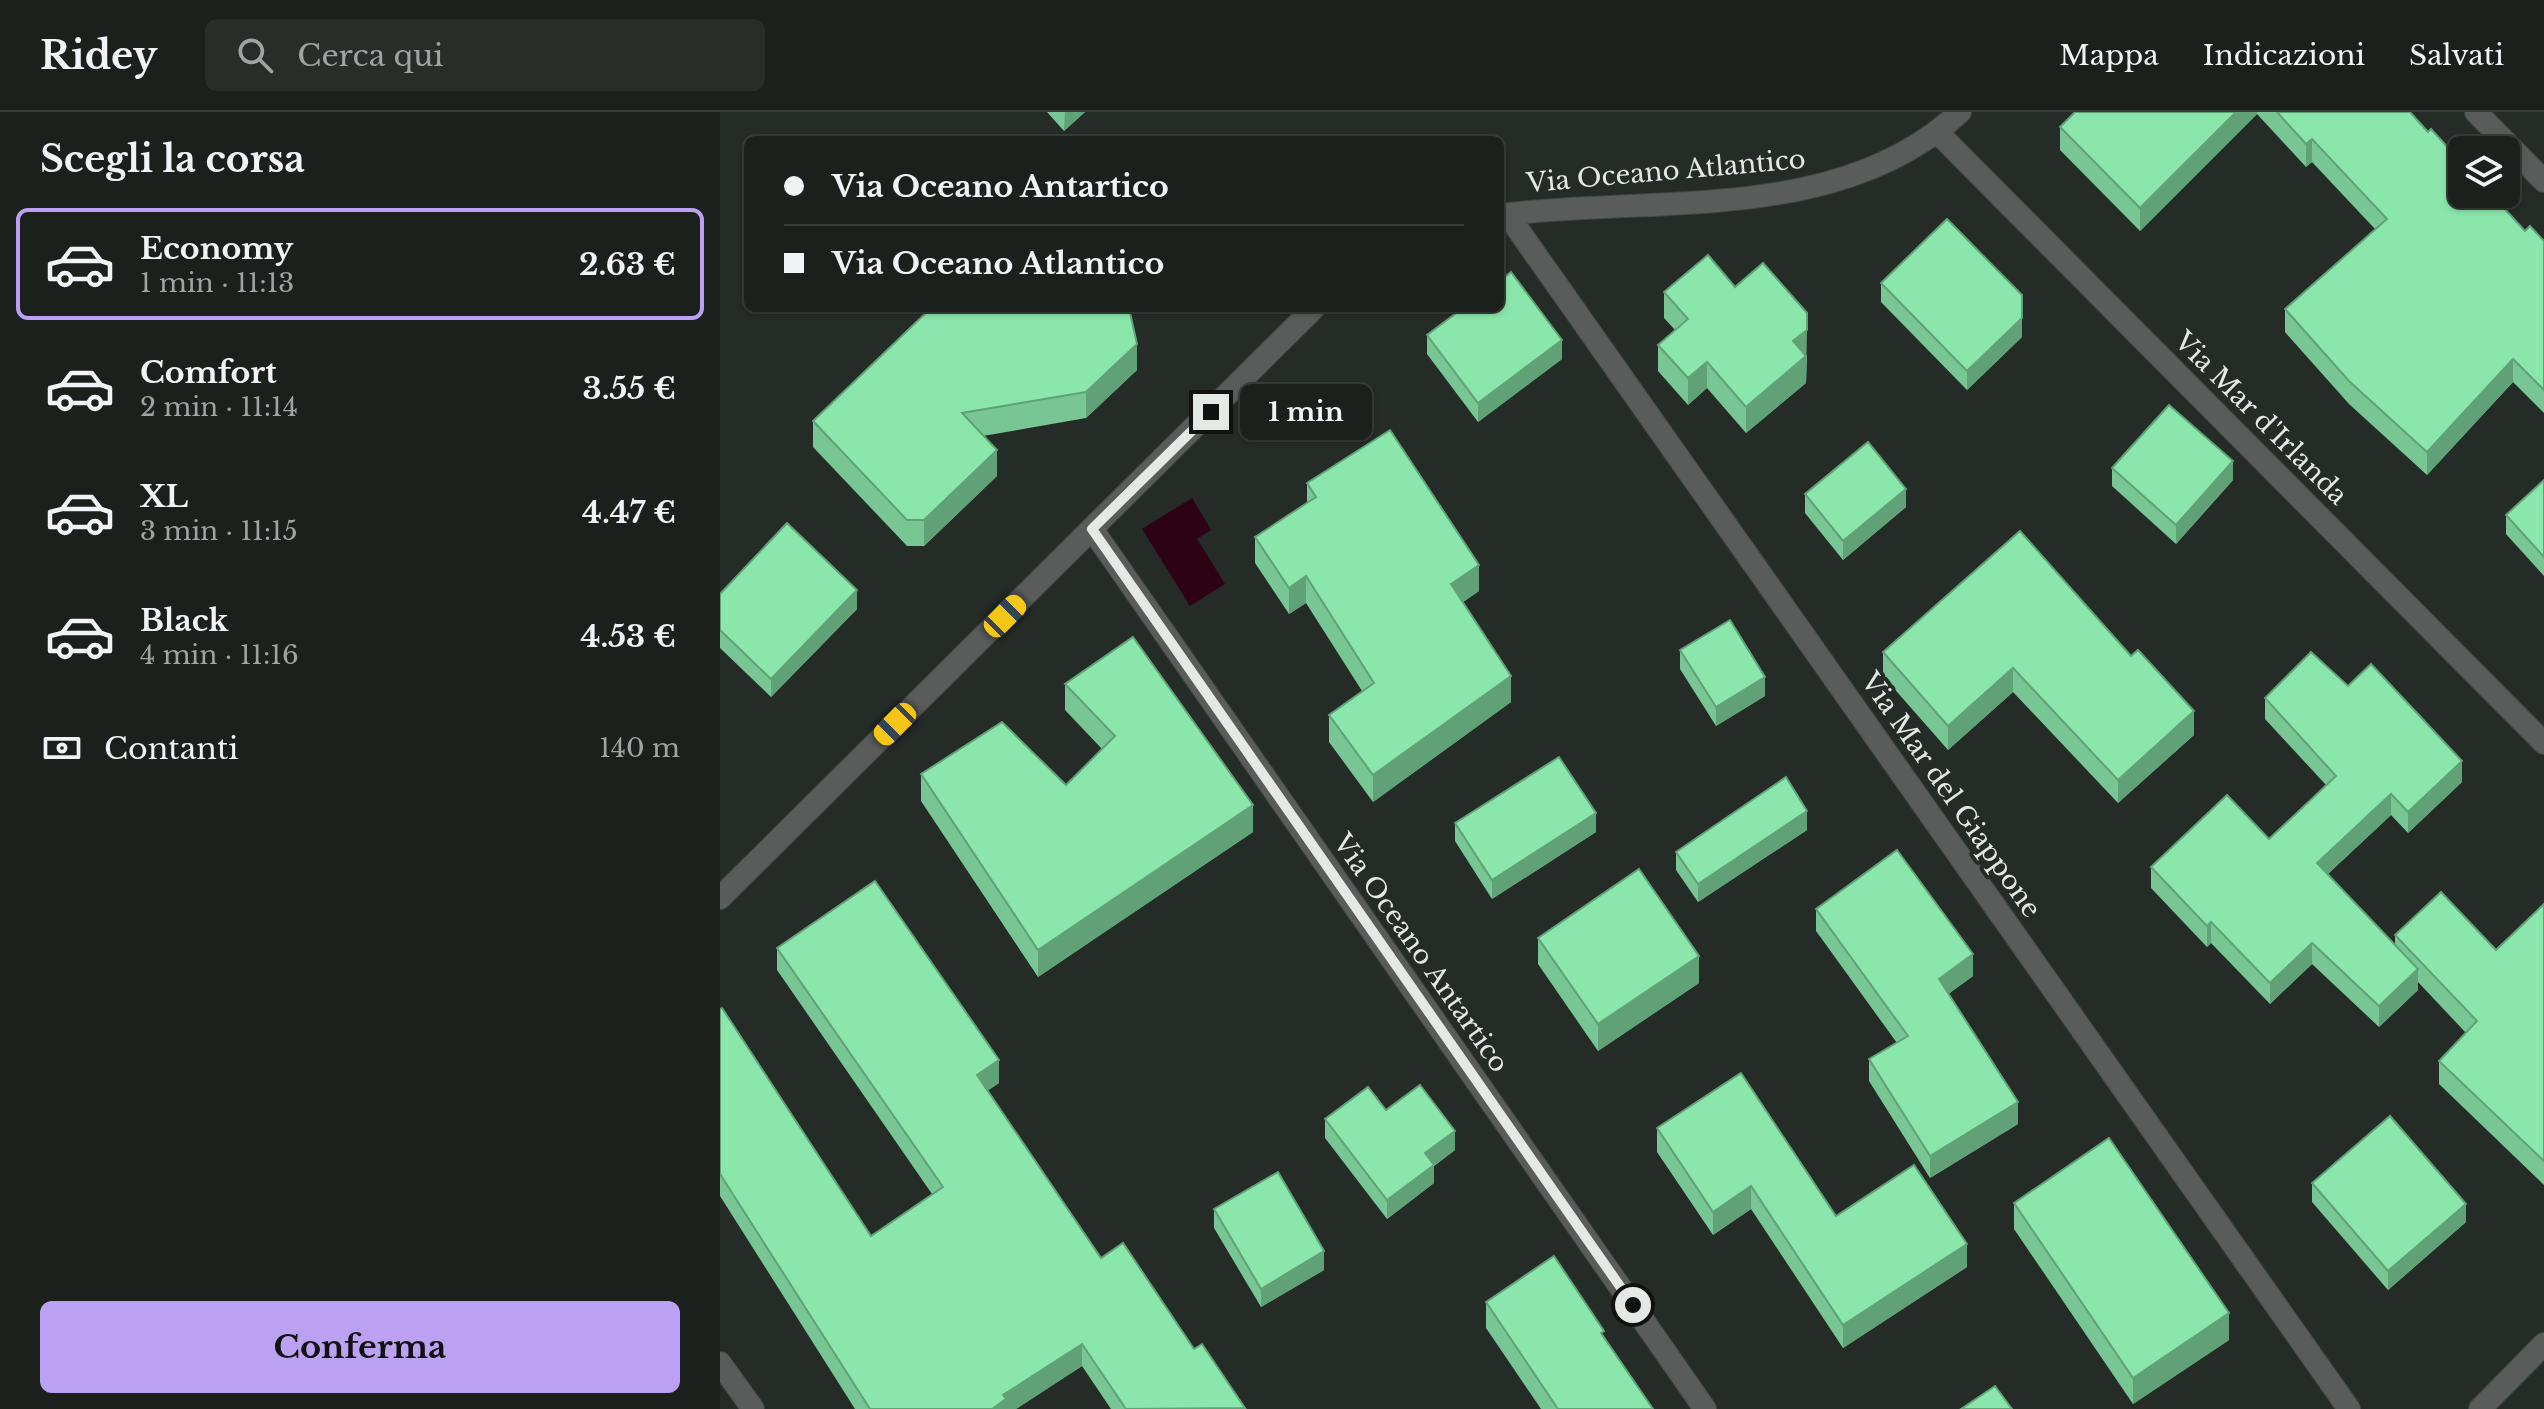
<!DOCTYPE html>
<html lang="it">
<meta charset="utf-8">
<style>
body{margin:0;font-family:"Libre Baskerville",serif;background:#292d2a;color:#f1f3f6;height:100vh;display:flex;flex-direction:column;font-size:30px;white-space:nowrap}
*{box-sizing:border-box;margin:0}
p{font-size:26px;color:#a0a3a4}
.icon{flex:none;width:44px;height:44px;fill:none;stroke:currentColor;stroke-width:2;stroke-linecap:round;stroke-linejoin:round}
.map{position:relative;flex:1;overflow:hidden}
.details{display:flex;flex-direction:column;background:#1c201d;width:720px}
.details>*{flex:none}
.hud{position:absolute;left:24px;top:24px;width:760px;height:176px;border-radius:12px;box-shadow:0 2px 6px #0004,0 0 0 2px #3a3e3b;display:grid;align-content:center;height:176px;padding:0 40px;background:#1c201d}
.tools{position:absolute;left:1728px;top:24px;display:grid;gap:16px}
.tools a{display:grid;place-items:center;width:72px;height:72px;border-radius:12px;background:#1c201d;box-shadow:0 2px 6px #0004,0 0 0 2px #3a3e3b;font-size:40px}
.end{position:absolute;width:36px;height:36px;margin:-18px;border:10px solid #e5e9e6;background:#111;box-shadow:0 0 0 4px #111}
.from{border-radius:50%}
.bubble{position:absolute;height:56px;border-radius:12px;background:#1c201d;box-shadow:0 2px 6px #0004,0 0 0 2px #3a3e3b;font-size:26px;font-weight:700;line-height:56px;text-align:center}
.car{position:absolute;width:24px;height:48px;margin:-24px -12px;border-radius:10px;box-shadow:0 0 6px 2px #0007;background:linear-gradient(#f5c518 24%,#345 0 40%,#f5c518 0 76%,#345 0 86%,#f5c518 0)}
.hud b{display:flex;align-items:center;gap:28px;height:76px;font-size:30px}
.hud b+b{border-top:2px solid #3a3e3b}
.hud i{width:20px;height:20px;background:#f1f3f6}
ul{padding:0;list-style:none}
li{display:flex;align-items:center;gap:24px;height:112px;margin:0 16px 12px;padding:0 24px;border:4px solid transparent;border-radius:12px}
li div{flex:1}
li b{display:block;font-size:30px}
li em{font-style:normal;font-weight:700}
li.current{border-color:#bca0f2}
li>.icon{width:72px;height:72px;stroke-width:1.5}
h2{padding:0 40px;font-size:36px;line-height:96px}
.pay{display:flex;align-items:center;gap:20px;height:88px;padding:0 40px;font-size:30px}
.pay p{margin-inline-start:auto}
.button{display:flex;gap:16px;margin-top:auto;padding:16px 40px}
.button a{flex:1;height:92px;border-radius:12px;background:#bca0f2;color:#111;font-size:32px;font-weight:700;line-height:92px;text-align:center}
header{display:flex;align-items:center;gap:48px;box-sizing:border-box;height:112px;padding:0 40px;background:#1c201d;border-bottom:2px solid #3a3e3b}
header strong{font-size:38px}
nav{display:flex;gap:44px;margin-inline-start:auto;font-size:28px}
.search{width:560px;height:72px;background:#292d2a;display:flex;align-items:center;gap:20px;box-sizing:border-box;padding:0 28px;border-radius:12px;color:#a0a3a4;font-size:30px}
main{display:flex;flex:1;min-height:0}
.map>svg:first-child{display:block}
.water{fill:#2c0214}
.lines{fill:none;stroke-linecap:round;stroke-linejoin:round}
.minor-casing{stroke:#404642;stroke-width:24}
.minor{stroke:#595c5a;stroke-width:22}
.wall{fill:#77c693}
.shaded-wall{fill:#61a178}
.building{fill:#8ae6ab;stroke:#61a178;stroke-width:2}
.route{stroke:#e5e9e6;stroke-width:10}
.labels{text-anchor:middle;stroke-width:8;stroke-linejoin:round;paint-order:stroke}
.street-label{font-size:26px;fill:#e5e9e6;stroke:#252b27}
</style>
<header>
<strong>Ridey</strong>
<div class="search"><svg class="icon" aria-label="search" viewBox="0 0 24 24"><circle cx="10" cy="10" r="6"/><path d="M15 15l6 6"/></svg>Cerca qui</div>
<nav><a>Mappa</a><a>Indicazioni</a><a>Salvati</a></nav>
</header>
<main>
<section class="details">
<h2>Scegli la corsa</h2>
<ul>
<li class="current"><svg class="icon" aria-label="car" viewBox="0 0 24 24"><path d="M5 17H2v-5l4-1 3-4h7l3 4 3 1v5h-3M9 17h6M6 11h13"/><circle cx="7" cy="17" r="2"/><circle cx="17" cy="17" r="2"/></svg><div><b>Economy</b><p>1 min · 11:13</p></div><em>2.63 €</em></li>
<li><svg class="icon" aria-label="car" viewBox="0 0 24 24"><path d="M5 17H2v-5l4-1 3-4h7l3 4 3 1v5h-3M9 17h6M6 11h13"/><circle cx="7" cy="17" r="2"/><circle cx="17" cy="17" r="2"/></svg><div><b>Comfort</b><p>2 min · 11:14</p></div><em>3.55 €</em></li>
<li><svg class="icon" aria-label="car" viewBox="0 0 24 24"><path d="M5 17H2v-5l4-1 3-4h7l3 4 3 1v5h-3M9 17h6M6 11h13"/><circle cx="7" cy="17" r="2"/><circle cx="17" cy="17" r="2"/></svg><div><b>XL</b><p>3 min · 11:15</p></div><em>4.47 €</em></li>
<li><svg class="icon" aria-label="car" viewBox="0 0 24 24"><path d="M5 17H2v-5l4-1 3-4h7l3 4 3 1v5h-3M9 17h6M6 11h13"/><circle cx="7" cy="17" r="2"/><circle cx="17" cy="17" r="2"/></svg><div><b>Black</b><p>4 min · 11:16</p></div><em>4.53 €</em></li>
</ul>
<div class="pay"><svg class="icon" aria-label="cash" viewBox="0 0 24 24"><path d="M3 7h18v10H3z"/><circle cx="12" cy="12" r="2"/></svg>Contanti<p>140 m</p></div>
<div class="button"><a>Conferma</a></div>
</section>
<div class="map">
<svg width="1824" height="1297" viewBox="0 0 1824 1297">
<rect width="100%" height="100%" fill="#252b27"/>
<polygon class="water" points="472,386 491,418 477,427 505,472 470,494 422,417"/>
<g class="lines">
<g class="minor-casing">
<g id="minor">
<polyline points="1756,0 1824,69"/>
<polyline points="1218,21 1824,631"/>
<polyline points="787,102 1629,1297"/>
<path d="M780 103C932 83 1120 113 1240 0"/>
<polyline points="372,417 985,1297"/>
<polyline points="0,786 594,196"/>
<polyline points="0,1251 33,1297"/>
<polyline points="1760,1297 1824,1232"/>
</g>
</g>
<use href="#minor" class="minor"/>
</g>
<g class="wall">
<polygon points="327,0 365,0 344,19"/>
<polygon points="1355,0 1690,0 1805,119 1824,129 1824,301 1793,270 1707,363 1629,292 1565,220 1565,197 1655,117 1592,50 1586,55 1537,2 1420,119 1340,38 1340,15"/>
<polygon points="1161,171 1302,225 1247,278 1161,190"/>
<polygon points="1015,175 1087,244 1086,271 1026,321 987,276 968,293 938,259 938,233 955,218 944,206 944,180"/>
<polygon points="707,223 842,247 758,310 707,242"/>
<polygon points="417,258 366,306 263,324 277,364 204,434 187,434 93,335 93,309"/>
<polygon points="1392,356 1513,368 1456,432 1392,374"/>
<polygon points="1824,368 1824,464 1786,422 1786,403"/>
<polygon points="587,371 759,479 743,490 791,590 653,690 609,630 609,603 642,579 586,491 569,502 535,451 535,425 587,391"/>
<polygon points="1085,382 1186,395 1123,448 1085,401"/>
<polygon points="1300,419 1474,623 1398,691 1293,580 1228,638 1163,564 1163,540"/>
<polygon points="0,482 137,497 51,585 0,536"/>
<polygon points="960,538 1045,584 996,614 960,557"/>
<polygon points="345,572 533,720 318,865 201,689 201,662 346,673 382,637 345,598"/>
<polygon points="1628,574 1742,670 1688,721 1671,703 1608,762 1675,833 1675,823 1776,838 1824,792 1824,1073 1719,972 1719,949 1746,921 1698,870 1698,878 1659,915 1592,852 1550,892 1491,831 1487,835 1431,776 1431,755 1549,727 1606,673 1545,607 1545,586"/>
<polygon points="735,711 876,720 772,787 735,729"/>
<polygon points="1087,718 978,790 956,758 956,740"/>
<polygon points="1096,797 1253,864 1228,882 1298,1012 1210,1066 1149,969 1149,947 1177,931 1096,819"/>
<polygon points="818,826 979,871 878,939 818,852"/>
<polygon points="57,836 279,971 267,979 381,1146 474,1237 525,1297 391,1297 362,1254 296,1297 135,1297 0,1084 0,897 151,1124 212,1082 57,858"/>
<polygon points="666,998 735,1038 714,1054 714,1071 667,1107 605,1026 605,1007"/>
<polygon points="937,1016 1116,1104 1247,1155 1123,1236 1031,1097 993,1123 937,1040"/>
<polygon points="1592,1071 1746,1110 1668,1178 1592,1090"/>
<polygon points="1294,1091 1509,1228 1413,1292 1294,1117"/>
<polygon points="494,1097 604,1158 541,1195 494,1116"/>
<polygon points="766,1190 884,1226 933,1297 821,1297 766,1216"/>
</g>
<g class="shaded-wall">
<polygon points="345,0 365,0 344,19"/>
<polygon points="1516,0 1537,0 1537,2 1420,119 1420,96"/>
<polygon points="1592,27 1592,50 1586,55 1586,32"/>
<polygon points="1302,206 1302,225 1247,278 1247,259"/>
<polygon points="1087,218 1086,271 1026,321 1026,295 1073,229"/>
<polygon points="842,228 842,247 758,310 758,291"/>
<polygon points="417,232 417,258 366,306 366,280"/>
<polygon points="1793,247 1793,270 1707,363 1707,340"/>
<polygon points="987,250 987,276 968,293 968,266"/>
<polygon points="277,338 277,364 204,434 204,408"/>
<polygon points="1513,349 1513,368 1456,432 1456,413"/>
<polygon points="1186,377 1186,395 1123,448 1123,429"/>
<polygon points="759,453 759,479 731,498 731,472"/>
<polygon points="586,464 586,491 569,502 569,476"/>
<polygon points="137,478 137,497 51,585 51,567"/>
<polygon points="1293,556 1293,580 1228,638 1228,614"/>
<polygon points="791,564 791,590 653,690 653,663"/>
<polygon points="1045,565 1045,584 996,614 996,595"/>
<polygon points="1474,599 1474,623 1398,691 1398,668"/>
<polygon points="1742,649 1742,670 1688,721 1688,700"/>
<polygon points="1671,682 1671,703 1597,772 1597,751"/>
<polygon points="533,693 533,720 318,865 318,838"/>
<polygon points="1087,699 1087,718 978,790 978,772"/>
<polygon points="876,701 876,720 772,787 772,768"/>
<polygon points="1491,810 1491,831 1487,835 1487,814"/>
<polygon points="1592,831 1592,852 1550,892 1550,871"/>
<polygon points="1253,842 1253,864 1219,889 1219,867"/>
<polygon points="979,844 979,871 878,939 878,912"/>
<polygon points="1698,857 1698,878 1659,915 1659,894"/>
<polygon points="279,948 279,971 257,986 257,963"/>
<polygon points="1298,990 1298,1012 1210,1066 1210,1044"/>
<polygon points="735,1019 735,1038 714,1054 714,1071 667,1107 667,1088 705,1041"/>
<polygon points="1031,1074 1031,1097 993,1123 993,1100"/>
<polygon points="1746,1092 1746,1110 1668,1178 1668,1159"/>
<polygon points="1247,1132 1247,1155 1123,1236 1123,1213"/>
<polygon points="604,1139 604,1158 541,1195 541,1177"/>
<polygon points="1509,1201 1509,1228 1413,1292 1413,1266"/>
<polygon points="362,1232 362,1254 296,1297 272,1297 283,1283"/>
</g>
<g class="building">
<polygon points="1355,0 1516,0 1420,96 1340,15"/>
<polygon points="1557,0 1690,0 1708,20 1711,17 1742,51 1742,82 1771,82 1805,119 1810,114 1824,129 1824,278 1793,247 1707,340 1629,269 1565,197 1667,107 1592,27 1586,32"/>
<polygon points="1227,107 1302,183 1302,206 1247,259 1161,171"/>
<polygon points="988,143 1015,175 1043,151 1087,201 1087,218 1073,229 1086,244 1026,295 987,250 968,266 938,233 968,207 944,180"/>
<polygon points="791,160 842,228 758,291 707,223 743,196 780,196 780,169"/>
<polygon points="211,196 409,196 417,232 366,280 242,301 277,338 204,408 187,408 93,309"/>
<polygon points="1449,293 1513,349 1456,413 1392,356"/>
<polygon points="670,318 759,453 731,472 791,564 653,663 609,603 654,571 586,464 569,476 535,425 596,385 587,371"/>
<polygon points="1148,330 1186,377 1123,429 1085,382"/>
<polygon points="1824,368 1824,445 1786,403"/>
<polygon points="67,411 137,478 51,567 0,518 0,482"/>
<polygon points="1300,419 1411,544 1418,538 1474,599 1398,668 1293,556 1228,614 1163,540"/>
<polygon points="1010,508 1045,565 996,595 960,538"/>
<polygon points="413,525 533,693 318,838 201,662 282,610 346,673 395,624 345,572"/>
<polygon points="1591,540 1628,574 1651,552 1742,649 1688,700 1671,682 1597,751 1698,857 1659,894 1592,831 1550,871 1491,810 1487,814 1431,755 1507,683 1549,727 1616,664 1545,586"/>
<polygon points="839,645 876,701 772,768 735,711"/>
<polygon points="1066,665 1087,699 978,772 956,740"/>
<polygon points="1177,738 1253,842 1219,867 1298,990 1210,1044 1149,947 1188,924 1096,797"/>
<polygon points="919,757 979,844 878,912 818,826"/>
<polygon points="155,769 279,948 257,963 381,1146 403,1131 474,1237 482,1232 525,1296 406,1297 362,1232 283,1283 286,1287 272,1297 150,1297 0,1062 0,897 2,896 151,1124 223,1075 57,836"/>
<polygon points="1721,780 1776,838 1824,792 1824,1049 1719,949 1757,909 1675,823"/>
<polygon points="1021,961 1116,1104 1194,1053 1247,1132 1123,1213 1031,1074 993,1100 937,1016"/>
<polygon points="700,973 735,1019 705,1041 714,1053 667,1088 605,1007 648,975 666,998"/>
<polygon points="1670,1004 1746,1092 1668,1159 1592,1071"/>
<polygon points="1389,1026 1509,1201 1413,1266 1294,1091"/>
<polygon points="558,1060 604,1139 541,1177 494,1097"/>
<polygon points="834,1144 884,1219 881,1221 933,1297 838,1297 766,1190"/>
<polygon points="1275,1274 1292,1297 1241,1297"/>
</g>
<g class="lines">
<polyline class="route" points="491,300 372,417 913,1193"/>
</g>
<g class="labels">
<g class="street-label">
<text transform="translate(946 59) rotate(-5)" y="9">Via Oceano Atlantico</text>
<text transform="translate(1541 306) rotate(45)" y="9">Via Mar d'Irlanda</text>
<text transform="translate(1231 683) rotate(55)" y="9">Via Mar del Giappone</text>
<text transform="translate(701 841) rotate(55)" y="9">Via Oceano Antartico</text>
</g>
</g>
</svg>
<div class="tools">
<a><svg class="icon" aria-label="layers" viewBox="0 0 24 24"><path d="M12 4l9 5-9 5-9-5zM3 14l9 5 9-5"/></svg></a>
</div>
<i class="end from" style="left:913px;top:1193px"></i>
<i class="end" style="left:491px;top:300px"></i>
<div class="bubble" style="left:520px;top:272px;width:132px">1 min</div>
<i class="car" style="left:285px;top:504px;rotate:45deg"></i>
<i class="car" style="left:175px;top:612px;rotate:225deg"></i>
<div class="hud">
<b><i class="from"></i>Via Oceano Antartico</b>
<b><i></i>Via Oceano Atlantico</b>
</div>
</div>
</main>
